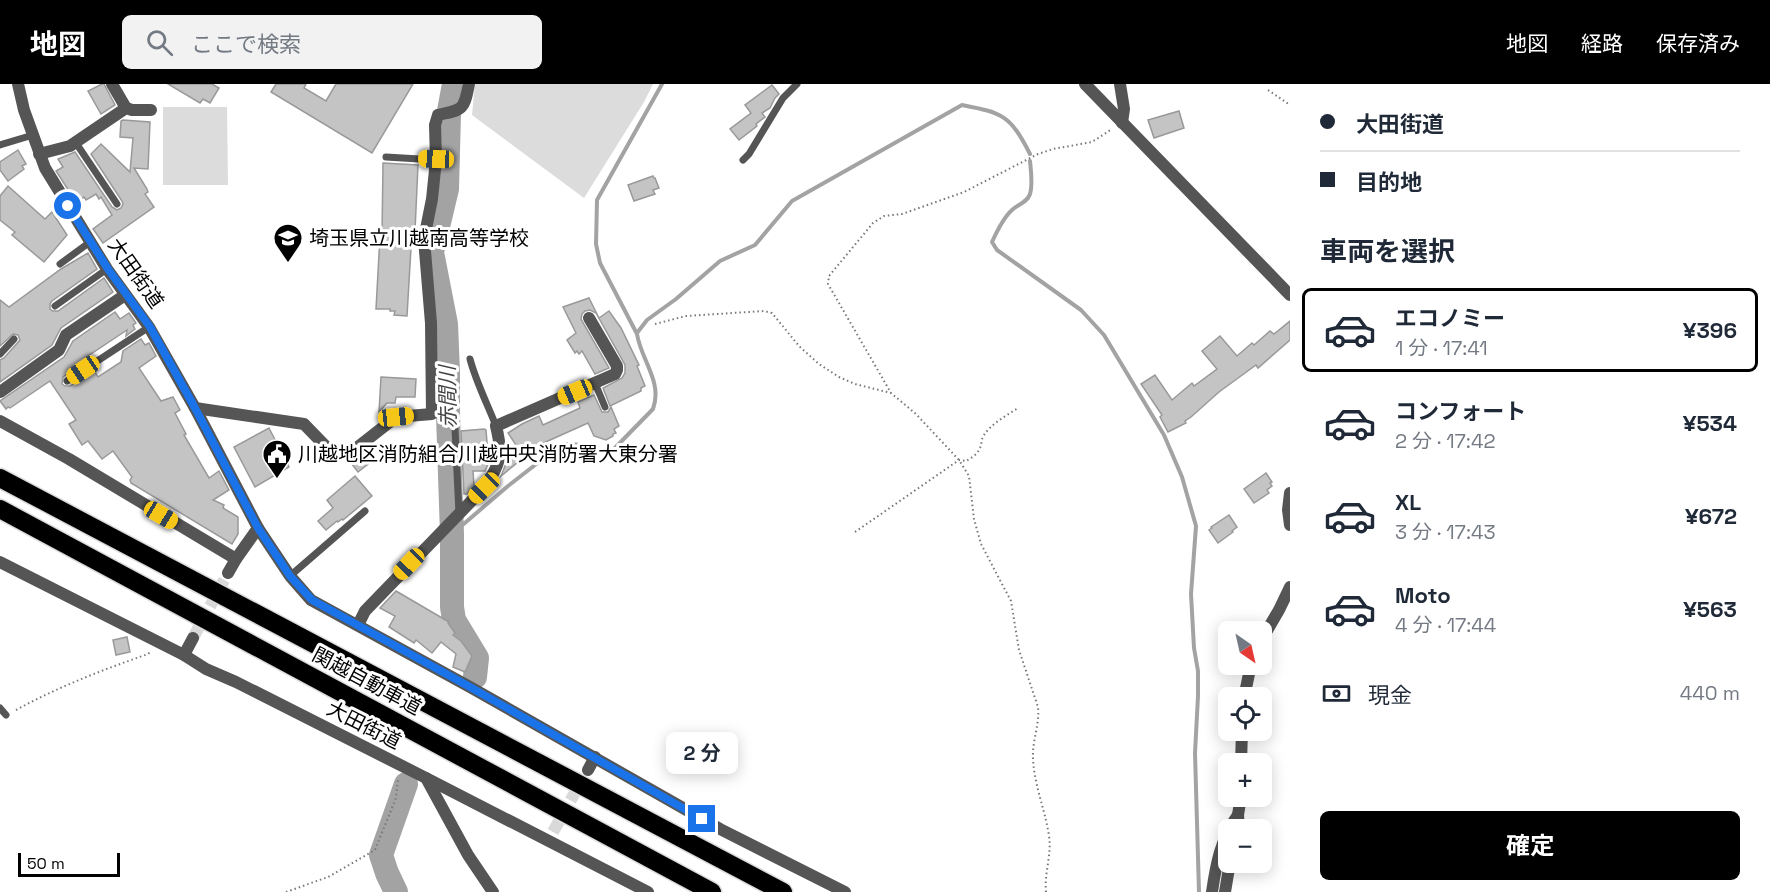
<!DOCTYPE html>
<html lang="ja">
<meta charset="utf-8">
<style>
body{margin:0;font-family:"Space Grotesk","Noto Sans JP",sans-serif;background:#f2f2f3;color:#1f2937;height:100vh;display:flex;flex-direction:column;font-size:22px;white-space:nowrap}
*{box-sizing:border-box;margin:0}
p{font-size:20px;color:#747a83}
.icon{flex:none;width:33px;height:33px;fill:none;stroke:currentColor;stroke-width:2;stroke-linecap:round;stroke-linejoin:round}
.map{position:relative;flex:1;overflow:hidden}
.drawer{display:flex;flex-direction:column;background:#fff;width:480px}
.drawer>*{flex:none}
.banner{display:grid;align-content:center;height:132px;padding:0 30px;background:#fff}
.needle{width:39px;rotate:146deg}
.fabs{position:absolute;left:1218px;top:537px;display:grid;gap:12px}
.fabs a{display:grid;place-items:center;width:54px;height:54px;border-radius:9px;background:#fff;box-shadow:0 3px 15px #0003;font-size:30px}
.scale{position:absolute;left:18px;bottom:15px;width:102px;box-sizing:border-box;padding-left:6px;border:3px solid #000;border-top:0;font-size:16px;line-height:21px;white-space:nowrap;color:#000;-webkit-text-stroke:4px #fff;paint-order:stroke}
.end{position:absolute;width:27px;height:27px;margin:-14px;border:8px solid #1a73e8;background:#fff;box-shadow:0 0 0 3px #fff}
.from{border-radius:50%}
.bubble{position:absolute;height:42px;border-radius:9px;background:#fff;box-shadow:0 3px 15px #0003;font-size:20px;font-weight:700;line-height:42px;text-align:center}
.car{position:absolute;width:18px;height:36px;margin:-18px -9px;border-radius:8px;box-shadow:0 0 4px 2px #0007;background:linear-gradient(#f5c518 24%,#345 0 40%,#f5c518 0 76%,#345 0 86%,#f5c518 0)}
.banner b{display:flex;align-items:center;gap:21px;height:57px;font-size:22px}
.banner b+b{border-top:2px solid #e0e1e3}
.banner i{width:15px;height:15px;background:#1f2937}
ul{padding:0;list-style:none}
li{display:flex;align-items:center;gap:18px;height:84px;margin:0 12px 9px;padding:0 18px;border:3px solid transparent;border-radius:9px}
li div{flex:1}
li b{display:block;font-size:22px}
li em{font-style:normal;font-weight:700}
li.on{border-color:#000}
li>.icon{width:54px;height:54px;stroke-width:1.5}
h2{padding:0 30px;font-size:27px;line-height:72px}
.pay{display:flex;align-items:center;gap:15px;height:66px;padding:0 30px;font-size:22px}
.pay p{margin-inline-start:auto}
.button{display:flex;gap:12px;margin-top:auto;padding:12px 30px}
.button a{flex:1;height:69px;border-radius:9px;background:#000;color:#fff;font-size:24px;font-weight:700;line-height:69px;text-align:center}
header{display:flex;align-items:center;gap:36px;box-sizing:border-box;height:84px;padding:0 30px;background:#000;color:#fff}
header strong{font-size:28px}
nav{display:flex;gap:33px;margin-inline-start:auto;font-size:21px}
.search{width:420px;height:54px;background:#f2f2f3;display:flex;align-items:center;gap:15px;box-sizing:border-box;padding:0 21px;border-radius:9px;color:#747a83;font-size:22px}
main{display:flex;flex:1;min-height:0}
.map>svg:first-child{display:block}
.green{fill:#dcdcdc}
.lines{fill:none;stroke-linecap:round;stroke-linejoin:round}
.stream{stroke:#a3a3a3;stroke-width:4}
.river{stroke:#a3a3a3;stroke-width:24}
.building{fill:#c4c4c4;stroke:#999;stroke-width:1.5}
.minor-tunnel{stroke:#d9d9d9;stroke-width:12;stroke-dasharray:12 6;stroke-linecap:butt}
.motorway-casing{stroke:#dbdbdb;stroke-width:21}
.path{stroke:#777;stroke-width:2;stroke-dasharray:1.5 3;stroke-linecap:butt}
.service{stroke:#555;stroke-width:7}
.minor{stroke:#555;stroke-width:12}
.tertiary{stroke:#555;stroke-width:12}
.motorway{stroke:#000;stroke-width:18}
.route{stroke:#1a73e8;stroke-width:8}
.labels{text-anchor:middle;stroke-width:6;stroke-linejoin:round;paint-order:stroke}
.poi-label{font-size:20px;fill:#000;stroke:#fff;text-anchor:start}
.street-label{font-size:20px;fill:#000;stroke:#fff}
.water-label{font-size:21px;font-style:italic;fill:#444;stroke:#fff}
</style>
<header>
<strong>地図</strong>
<div class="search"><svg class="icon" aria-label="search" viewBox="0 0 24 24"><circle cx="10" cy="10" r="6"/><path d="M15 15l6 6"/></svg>ここで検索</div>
<nav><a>地図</a><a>経路</a><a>保存済み</a></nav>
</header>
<main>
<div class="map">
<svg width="1290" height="808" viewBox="0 0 1290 808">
<rect width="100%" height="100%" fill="#fff"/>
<g class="green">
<polygon points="475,0 653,0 644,18 584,114 472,31"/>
<polygon points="163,23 227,23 228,101 163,101"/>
</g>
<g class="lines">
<g class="stream">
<path d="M1030 77C1031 88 1033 100 1030 110 1027 119 1018 120 1012 126 1003 134 997 147 992 158L997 166 1081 226 1104 251 1164 351 1182 393 1196 442 1191 510 1194 564 1198 587V612L1195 669 1199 808"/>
<path d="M637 249 647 236 676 215 720 177 755 161 792 117 962 21C1003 29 1010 31 1030 70"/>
<path d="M452 450 508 402 562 360 588 361 610 369 653 325C663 298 641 276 637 250L600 179 596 160 597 116 662 0"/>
</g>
<g class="river">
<polyline points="449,27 454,0"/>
<polyline points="449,30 447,105 432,168 446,240 448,288 448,331 452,450 452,523 454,536 477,574 475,593"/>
<polyline points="396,808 387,789 381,771 406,700"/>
</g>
</g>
<g class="building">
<polygon points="102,0 104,0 115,21 101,30 88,7"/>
<polygon points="168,0 212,0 219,4 210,19 203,15 200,19"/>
<polygon points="276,0 306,0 304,4 326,17 336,0 413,0 372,69 271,8"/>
<polygon points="772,1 779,10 775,14 770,24 762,29 765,33 756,40 757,42 739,56 730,45 751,29 745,21"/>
<polygon points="1179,27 1184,44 1154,54 1148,36"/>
<polygon points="123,36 150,38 148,85 134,84 147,105 148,108 145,110 154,123 103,159 93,145 112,131 101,113 99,115 96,110 86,116 84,113 76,118 56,87 63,83 58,75 75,68 112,123 117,126 121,124 123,120 122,117 91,70 101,60 130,88 133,54 120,53 121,37"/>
<polygon points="18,66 26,80 22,82 24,85 8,97 0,86 0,78"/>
<polygon points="383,79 418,81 415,147 412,147 407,232 394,231 395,227 390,227 390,225 376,225 380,152 382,152"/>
<polygon points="653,92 654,94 655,94 659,104 653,106 655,110 634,117 628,101"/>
<polygon points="8,102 45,135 52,128 67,151 44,178 12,151 15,148 0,136 0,112"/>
<polygon points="88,169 97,185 52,217 50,220 50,225 53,227 58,227 104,194 113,208 61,244 52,261 0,298 0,276 4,274 20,256 18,251 13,250 0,262 0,216 9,223 61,185"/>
<polygon points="589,214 599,234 609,227 621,244 639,281 637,282 645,302 641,304 641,307 610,322 603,304 622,294 625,289 625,281 596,229 590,226 585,227 582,230 581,235 609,284 595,290 582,267 579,270 577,267 575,269 567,256 576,249 563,223"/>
<polygon points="115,228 120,235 129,229 136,239 133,241 135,245 126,252 127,246 85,274 87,277 63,293 62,300 65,302 70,302 94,286 98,293 121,278 123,267 141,255 145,261 149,259 156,272 139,284 161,317 173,313 180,326 175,329 186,350 184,351 209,394 219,387 229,406 213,416 224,421 223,424 238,433 238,450 232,460 131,399 130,396 132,393 113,367 102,375 88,357 82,361 69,340 76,336 50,297 10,324 8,323 6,325 0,317 64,273 73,257"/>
<polygon points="1290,237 1290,256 1258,284 1256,281 1219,308 1191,333 1185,337 1186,339 1168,348 1160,333 1162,331 1141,300 1155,291 1172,316 1192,299 1194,302 1217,285 1202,267 1220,252 1237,272 1252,259 1254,261 1270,247 1274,250"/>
<polygon points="381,293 416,295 415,313 396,313 395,319 387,319 379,328"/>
<polygon points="594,311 602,328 608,328 611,323 619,342 614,345 616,349 613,350 613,352 606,356 594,352 588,339 539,361 501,392 507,377 508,367 516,361 508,349 522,340 539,332 543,341 580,324 578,318"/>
<polygon points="269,344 289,383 255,403 234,363"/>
<polygon points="484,345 486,346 488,370 491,370 489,378 485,387 473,387 474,402 467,410 464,410 461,347"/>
<polygon points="365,368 372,377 358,388 351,379"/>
<polygon points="1266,389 1272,398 1270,399 1272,402 1267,406 1269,409 1254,419 1244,405"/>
<polygon points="355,392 372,412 343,436 342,435 338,438 337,437 326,446 318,437 333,424 327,416"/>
<polygon points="1229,431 1237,443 1232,447 1233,448 1218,459 1209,446 1212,444 1211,443"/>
<polygon points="396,507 449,538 448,539 455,549 453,551 461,557 472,572 465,588 453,583 456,570 441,558 432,569 416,556 414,559 389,543 395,532 380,524"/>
<polygon points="127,553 130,568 116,571 113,556"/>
</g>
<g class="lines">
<g class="minor-tunnel">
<polyline points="193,554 228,489"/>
<polyline points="553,748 583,694"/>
</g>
<g class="motorway-casing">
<g id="motorway">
<polyline points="0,394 783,808"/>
<polyline points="0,425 712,808"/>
</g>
</g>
<g class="path">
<polyline points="1268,6 1290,21"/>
<polyline points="655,240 686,232 764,227 772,229 799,262 819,280 839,293 855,300 891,309"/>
<path d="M855 448 959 376 966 377C971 374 977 371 980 364 982 360 981 355 984 351 992 339 1006 332 1018 324"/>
<path d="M16 626C58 603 102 586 148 570L151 567"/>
<polyline points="286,808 328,793 375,766 396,714 398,695"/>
<path d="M1046 808C1044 789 1052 771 1049 752 1045 725 1034 701 1033 674 1032 657 1040 640 1038 623L1019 566 1011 517 981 460 974 435 969 392 959 376 916 330 891 309 828 200 829 192 873 139 884 132 902 130 964 108 1038 70 1053 65 1092 58 1112 45"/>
</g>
<g class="service">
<polyline points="76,59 117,120"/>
<polyline points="0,61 33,51"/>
<polyline points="386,73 436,76"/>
<polyline points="743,76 749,70 783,14 797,0"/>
<polyline points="60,180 90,158"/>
<polyline points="55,222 107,185"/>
<polyline points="0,270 14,255"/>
<path d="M470 275C476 298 487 319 496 342"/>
<polyline points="67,297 149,243"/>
<polyline points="595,299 605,323"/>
<polyline points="455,345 459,430"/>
<polyline points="290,492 365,427"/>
<polyline points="0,624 6,631"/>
</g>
<g class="minor">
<polyline points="18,0 24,26 45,84 107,185 149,243 195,324 258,444 236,475 228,489"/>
<polyline points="112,0 126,24"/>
<polyline points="1085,0 1290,211"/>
<polyline points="1120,0 1124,25 1122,39"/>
<polyline points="39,70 70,62 126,24 132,26 151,26"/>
<polyline points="0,308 59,266 66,251 125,211"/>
<path d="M195 324 304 340 336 373 354 366 396 333 432 330 431 239 424 155 432 115 436 76 435 41 438 31C463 26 464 26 469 0"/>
<polyline points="0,337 69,375 236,475"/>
<polyline points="1290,409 1288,426 1290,441"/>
<polyline points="0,478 184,571 193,554"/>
<path d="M358 541 365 527 484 404C501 380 503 370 496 342L615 290 617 286V282L589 234"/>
<polyline points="1262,555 1279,526 1290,503"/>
<polyline points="1244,614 1251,580"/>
<polyline points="1241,680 1242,646"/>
<polyline points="588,686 595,673"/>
<polyline points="426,694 648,808"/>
<polyline points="1239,746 1238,731 1241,712"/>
<path d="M1212 808C1216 780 1221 754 1238 731"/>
<polyline points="1225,808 1230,778"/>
</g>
<g class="tertiary">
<polyline points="258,444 290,492 311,516 470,603 720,745 845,808"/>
<polyline points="184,571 206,585 236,598 426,694 468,771 493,808"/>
</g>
<use href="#motorway" class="motorway"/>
</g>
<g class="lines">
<polyline class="route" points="68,122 108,185 150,243 195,324 258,444 290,492 312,516 470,603 702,735"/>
</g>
<defs>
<g id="school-pin" transform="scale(1.5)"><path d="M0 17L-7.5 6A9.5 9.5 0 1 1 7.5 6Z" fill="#000" stroke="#fff"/><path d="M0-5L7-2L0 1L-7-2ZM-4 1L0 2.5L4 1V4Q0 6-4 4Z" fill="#fff"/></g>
<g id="civic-pin" transform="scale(1.5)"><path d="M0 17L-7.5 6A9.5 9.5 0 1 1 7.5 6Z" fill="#000" stroke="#fff"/><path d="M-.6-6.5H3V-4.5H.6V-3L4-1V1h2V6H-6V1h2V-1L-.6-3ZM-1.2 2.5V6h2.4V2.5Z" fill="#fff"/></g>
</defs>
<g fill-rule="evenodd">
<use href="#school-pin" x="288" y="154"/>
<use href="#civic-pin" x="277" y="370"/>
</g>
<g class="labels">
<g class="poi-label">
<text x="309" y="161">埼玉県立川越南高等学校</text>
<text x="298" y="377">川越地区消防組合川越中央消防署大東分署</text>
</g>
<g class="street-label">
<text transform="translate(136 189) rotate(55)" y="7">大田街道</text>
<text transform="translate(367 597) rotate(28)" y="7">関越自動車道</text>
<text transform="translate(364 641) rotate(27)" y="7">大田街道</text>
</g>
<g class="water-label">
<text transform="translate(448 313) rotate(-91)" y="7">赤間川</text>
</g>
</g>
</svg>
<div class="fabs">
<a><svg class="needle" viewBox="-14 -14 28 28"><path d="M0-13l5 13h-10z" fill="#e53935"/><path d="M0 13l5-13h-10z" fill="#747a83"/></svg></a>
<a><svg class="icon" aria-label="locate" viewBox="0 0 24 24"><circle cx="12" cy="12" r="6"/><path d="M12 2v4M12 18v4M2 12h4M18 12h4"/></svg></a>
<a>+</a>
<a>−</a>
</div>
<div class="scale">50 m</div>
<i class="end from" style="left:68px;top:122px"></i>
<i class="end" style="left:702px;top:735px"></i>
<div class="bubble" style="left:666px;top:648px;width:72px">2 分</div>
<i class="car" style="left:436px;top:75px;rotate:272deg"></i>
<i class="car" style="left:83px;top:286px;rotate:236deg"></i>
<i class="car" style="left:575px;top:308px;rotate:247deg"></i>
<i class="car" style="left:396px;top:333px;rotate:84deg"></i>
<i class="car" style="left:484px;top:404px;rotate:225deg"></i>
<i class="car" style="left:161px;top:431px;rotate:121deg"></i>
<i class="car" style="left:409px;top:480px;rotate:224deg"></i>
</div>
<section class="drawer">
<div class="banner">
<b><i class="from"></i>大田街道</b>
<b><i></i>目的地</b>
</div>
<h2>車両を選択</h2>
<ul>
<li class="on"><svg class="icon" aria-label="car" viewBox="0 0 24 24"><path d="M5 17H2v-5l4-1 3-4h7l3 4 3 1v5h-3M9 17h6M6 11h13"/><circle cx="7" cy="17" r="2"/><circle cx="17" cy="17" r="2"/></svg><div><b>エコノミー</b><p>1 分 · 17:41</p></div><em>¥396</em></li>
<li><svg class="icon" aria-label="car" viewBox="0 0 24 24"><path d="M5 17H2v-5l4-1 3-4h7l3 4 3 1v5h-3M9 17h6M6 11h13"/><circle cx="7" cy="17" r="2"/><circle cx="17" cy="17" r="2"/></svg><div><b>コンフォート</b><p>2 分 · 17:42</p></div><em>¥534</em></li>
<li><svg class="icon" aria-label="car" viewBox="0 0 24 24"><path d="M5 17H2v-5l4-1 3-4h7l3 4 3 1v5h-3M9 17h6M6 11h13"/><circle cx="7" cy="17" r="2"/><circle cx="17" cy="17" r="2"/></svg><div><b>XL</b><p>3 分 · 17:43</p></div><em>¥672</em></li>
<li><svg class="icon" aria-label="car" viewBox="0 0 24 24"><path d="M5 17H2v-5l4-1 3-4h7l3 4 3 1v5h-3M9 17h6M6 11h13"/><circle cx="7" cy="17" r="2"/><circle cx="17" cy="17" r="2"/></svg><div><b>Moto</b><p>4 分 · 17:44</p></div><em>¥563</em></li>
</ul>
<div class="pay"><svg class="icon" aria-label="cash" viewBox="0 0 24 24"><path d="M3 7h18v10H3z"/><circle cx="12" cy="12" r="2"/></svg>現金<p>440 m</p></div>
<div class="button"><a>確定</a></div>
</section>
</main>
